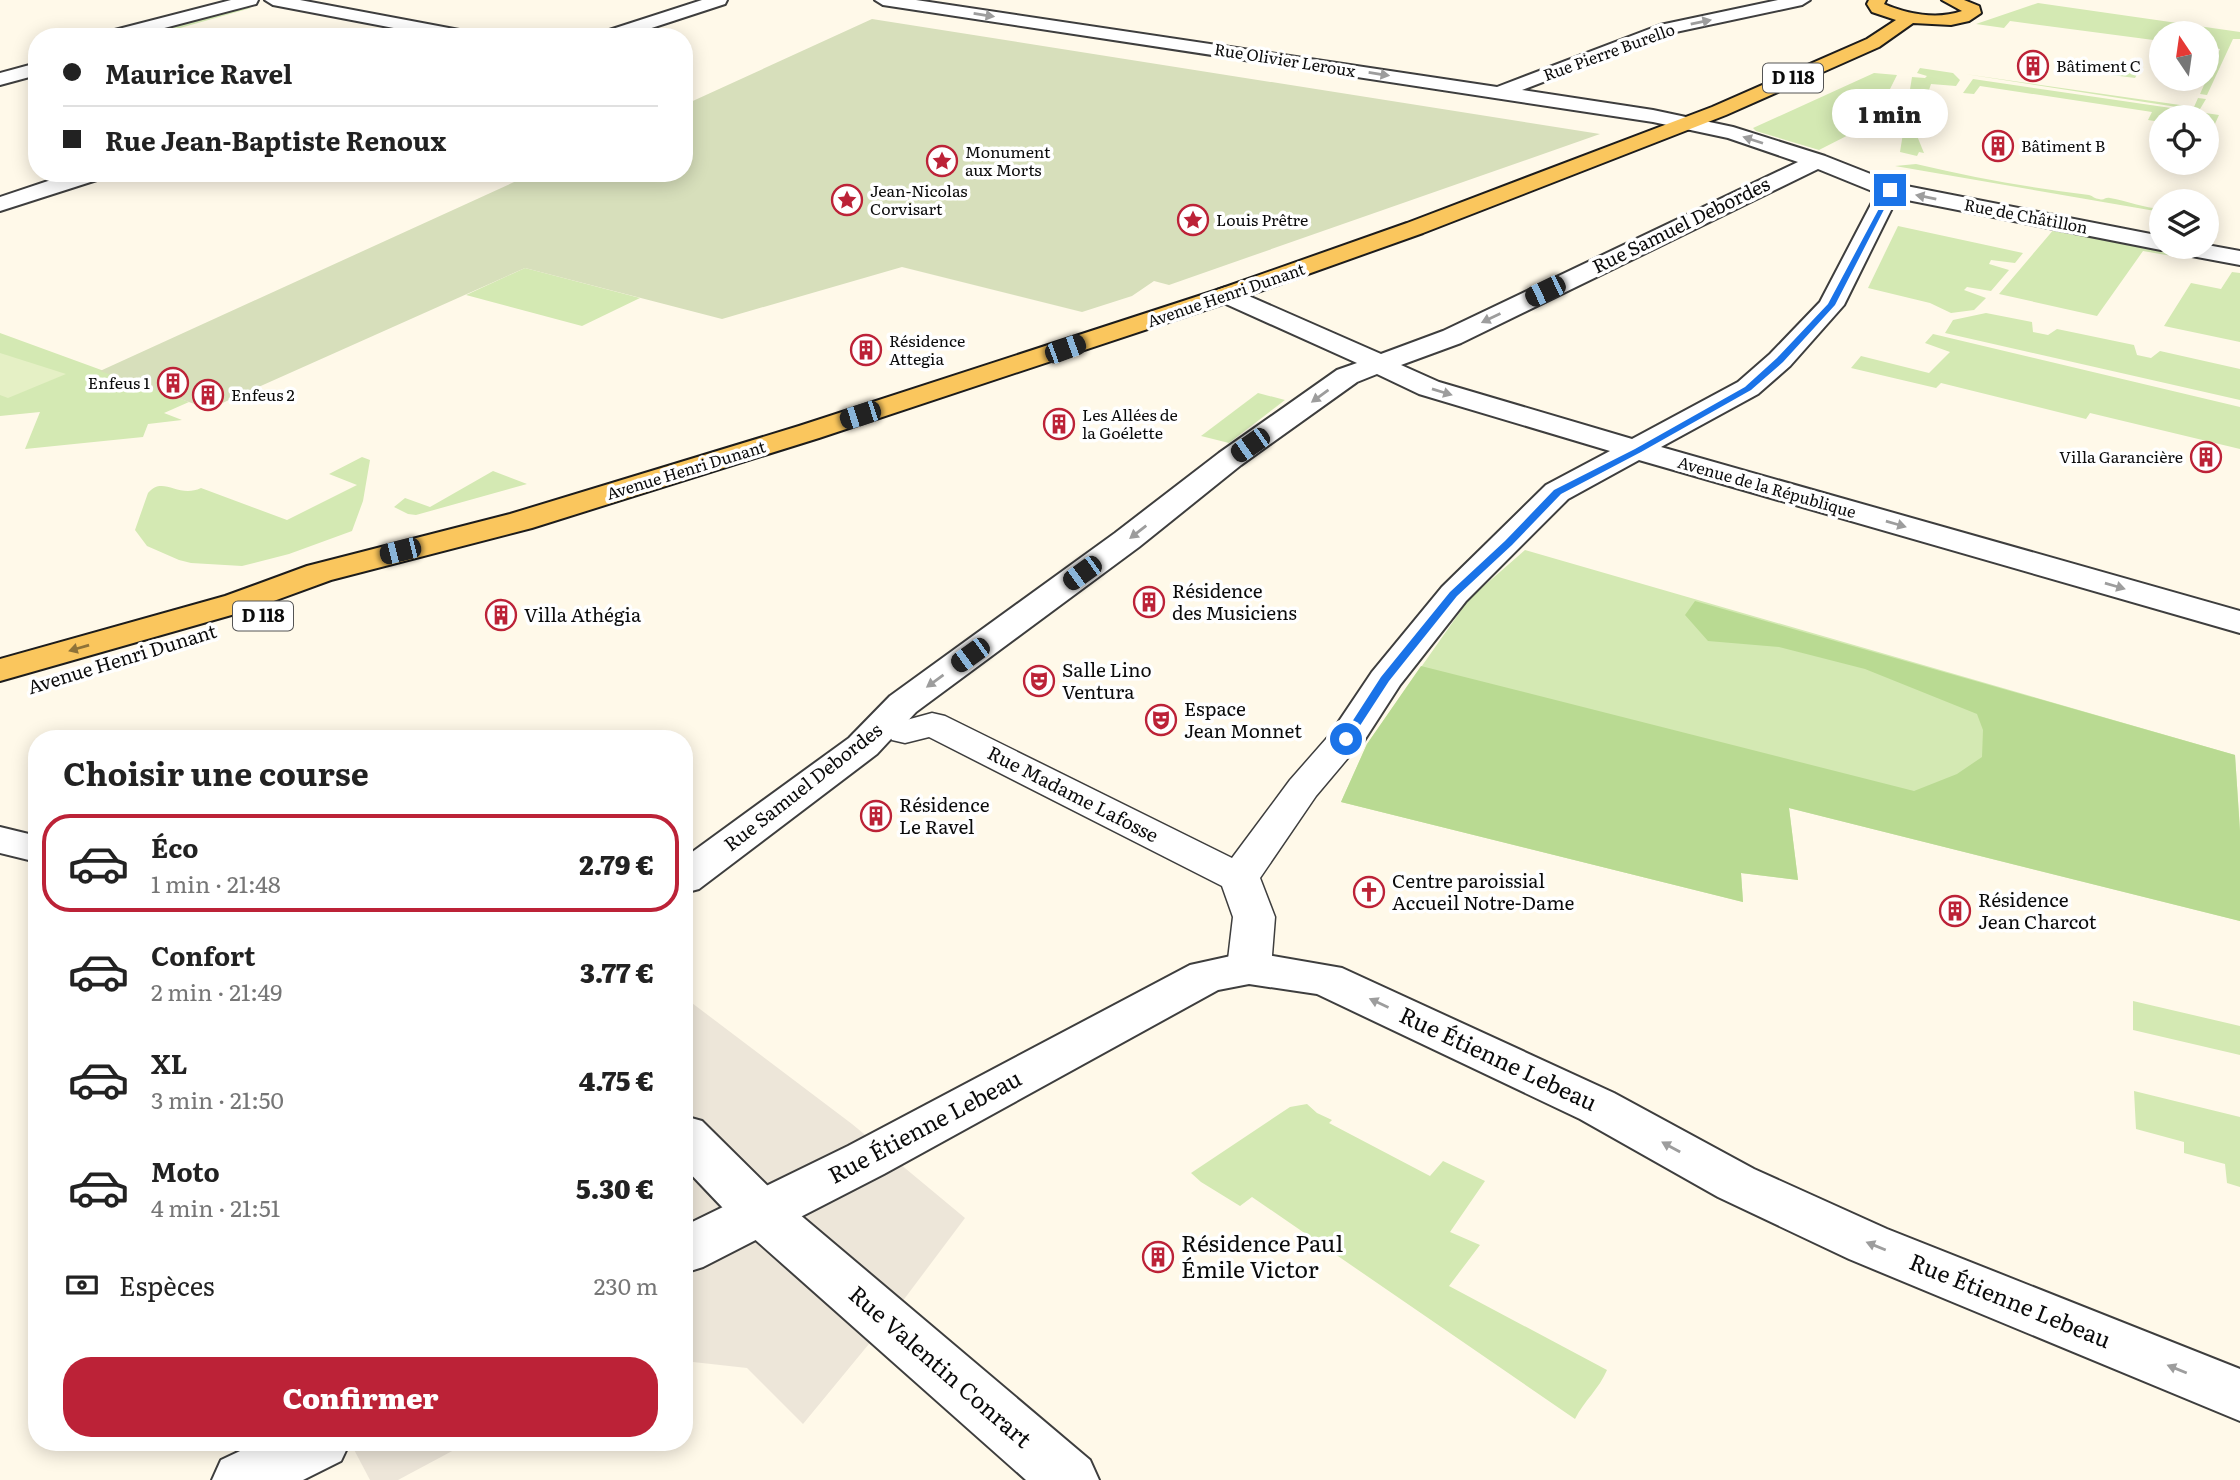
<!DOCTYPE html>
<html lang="fr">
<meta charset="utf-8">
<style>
body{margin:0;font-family:Literata,serif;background:#f6f6f6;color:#222;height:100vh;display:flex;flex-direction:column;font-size:26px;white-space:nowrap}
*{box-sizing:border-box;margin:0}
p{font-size:23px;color:#767676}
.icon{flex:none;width:38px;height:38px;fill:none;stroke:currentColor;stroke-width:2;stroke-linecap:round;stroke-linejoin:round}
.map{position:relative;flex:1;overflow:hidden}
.drawer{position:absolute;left:28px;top:730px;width:665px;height:721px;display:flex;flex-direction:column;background:#fff;border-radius:28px;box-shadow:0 4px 18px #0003}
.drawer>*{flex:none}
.hud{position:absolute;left:28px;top:28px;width:665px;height:154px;border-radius:28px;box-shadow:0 4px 18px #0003;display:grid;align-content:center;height:154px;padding:0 35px;background:#fff}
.needle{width:46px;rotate:347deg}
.fabs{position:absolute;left:2149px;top:21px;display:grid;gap:14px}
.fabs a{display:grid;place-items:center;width:70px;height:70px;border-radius:50%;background:#fff;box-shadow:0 4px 18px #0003;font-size:35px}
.end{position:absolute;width:32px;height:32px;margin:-16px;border:9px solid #1a73e8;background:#fff;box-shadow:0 0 0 4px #fff}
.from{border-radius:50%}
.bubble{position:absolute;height:49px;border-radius:24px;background:#fff;box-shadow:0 4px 18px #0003;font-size:23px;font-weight:800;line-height:49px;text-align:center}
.car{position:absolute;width:21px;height:42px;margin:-21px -10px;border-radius:9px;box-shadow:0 0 5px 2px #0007;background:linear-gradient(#222 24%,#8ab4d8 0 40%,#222 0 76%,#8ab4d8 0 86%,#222 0)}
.hud b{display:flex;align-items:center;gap:24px;height:66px;font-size:26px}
.hud b+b{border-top:2px solid #e0e0e0}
.hud i{width:18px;height:18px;background:#222}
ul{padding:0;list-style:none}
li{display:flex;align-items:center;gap:21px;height:98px;margin:0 14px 10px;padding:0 21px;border:4px solid transparent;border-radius:28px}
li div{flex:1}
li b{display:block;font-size:26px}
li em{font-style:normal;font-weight:800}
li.selected{border-color:#bc2237}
li>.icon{width:63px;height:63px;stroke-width:1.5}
h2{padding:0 35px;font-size:32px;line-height:84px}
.pay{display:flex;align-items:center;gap:18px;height:77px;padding:0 35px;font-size:26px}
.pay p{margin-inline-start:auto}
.primary-button{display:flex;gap:14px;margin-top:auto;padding:14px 35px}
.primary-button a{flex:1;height:80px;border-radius:28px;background:#bc2237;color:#fff;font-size:28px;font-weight:800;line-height:80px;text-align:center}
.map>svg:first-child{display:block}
.green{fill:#d4e9b3}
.forest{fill:#b9da92}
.cemetery{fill:#d7dfbb}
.pitch{fill:#e5f0c5}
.plaza{fill:#ede6d9}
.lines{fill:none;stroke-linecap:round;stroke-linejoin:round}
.pedestrian-casing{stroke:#3e3e3e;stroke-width:3}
.minor-casing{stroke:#3e3e3e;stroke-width:4}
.tertiary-casing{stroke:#3e3e3e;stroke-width:4}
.primary-casing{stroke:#1c1c1c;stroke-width:4}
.pedestrian{fill:#fff;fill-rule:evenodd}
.minor{fill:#fff;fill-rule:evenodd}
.tertiary{fill:#fff;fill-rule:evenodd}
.primary{fill:#fac65d;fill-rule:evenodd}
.oneway{fill:#9d9d9d}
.oneway2{fill:#8e7238}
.route{fill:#1a73e8}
.labels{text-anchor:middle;stroke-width:7;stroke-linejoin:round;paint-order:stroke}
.far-street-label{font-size:16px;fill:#0b0b0b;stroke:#fff}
.far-poi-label{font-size:16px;fill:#0b0b0b;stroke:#fff;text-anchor:start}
.shield{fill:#fff;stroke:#545454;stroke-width:2}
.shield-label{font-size:18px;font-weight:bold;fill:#0b0b0b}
.street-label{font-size:19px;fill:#0b0b0b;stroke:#fff}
.poi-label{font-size:19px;fill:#0b0b0b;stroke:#fff;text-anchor:start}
.near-street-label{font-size:23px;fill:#0b0b0b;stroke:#fff}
.near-poi-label{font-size:23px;fill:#0b0b0b;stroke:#fff;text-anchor:start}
</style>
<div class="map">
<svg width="2240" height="1480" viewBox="0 0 2240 1480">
<rect width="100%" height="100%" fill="#fff9e9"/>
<g class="green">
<polygon points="2038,3 2240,32 2240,39 2233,39 2207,95 2200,94 2220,49 2207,47 2207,33 2161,33 2161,41 2010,21 2004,28 1976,24"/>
<polygon points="244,6 251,8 148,37 121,37"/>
<polygon points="2095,62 2140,69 2135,78 2088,72"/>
<polygon points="1920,68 1953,73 1960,80 1956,86 1931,84 1915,131 1924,153 1919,152 1917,156 1900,152 1912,77 1925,78 1927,76 1917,73"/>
<polygon points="1874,73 1897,75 1890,89 1877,93 1868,125 1819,150 1756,131 1753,128"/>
<polygon points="1965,74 2194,107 2198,98 2206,99 2200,109 2196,110"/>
<polygon points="1973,79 2219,115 2213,128 2207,130 2207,117 2161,117 2161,122 2148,120 2152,112 1980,86 1974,94 1963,93"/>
<path d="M1916 164C1975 178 2031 188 2089 195 2093 196 2095 199 2099 199 2105 201 2104 197 2110 198 2127 201 2144 208 2161 209V212L1895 166Z"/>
<polygon points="1898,226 2023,253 2015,263 1991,260 1989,264 2009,270 1991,291 1967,287 1964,290 1986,298 1974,310 1951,313 1930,303 1868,288"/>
<polygon points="2055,228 2174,252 2172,256 2143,251 2097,316 1999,294"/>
<polygon points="525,268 640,298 582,326 466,295"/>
<polygon points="2232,272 2240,273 2240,342 2164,326 2191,283 2221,289"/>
<polygon points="1986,313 2032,322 2033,332 2048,335 2057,329 2134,345 2137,355 2151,358 2160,351 2240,369 2240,400 1945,333 1953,320"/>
<polygon points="0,333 189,402 164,413 182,420 148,424 143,437 25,449 40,412 0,416"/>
<polygon points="1933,334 2240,407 2240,449 2090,413 2086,419 1941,383 1936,388 1851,368 1861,356 1929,373 1950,352 1925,343"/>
<polygon points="1258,393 1285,400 1229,443 1201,436"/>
<path d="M362 457 370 460 363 501 352 531 289 554 242 566 191 563 179 560 147 546 135 530 148 493C163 475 178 499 201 488L287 520 357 485 329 474Z"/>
<polygon points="493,471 527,484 416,515 408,514 394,507 405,498 430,507"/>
<polygon points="1525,550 2235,755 2240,831 2240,921 1789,808 1798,880 1741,873 1743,902 1341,802 1367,744 1469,599"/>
<polygon points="2133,1001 2240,1026 2240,1055 2133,1030"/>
<polygon points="2134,1091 2240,1117 2240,1187 2227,1183 2225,1164 2184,1153 2184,1142 2136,1129"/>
<path d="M1307 1104 1317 1113 1332 1120 1329 1123 1430 1176 1443 1161 1485 1181 1450 1232 1480 1245 1449 1286 1607 1370C1599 1389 1584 1401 1575 1419L1252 1197 1240 1206 1201 1182 1191 1173 1290 1107Z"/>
</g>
<polygon class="forest" points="1695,601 2235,755 2240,831 2240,921 1789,808 1798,880 1741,873 1743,902 1341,802 1367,744 1421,666 1914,791 1957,774 1982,757 1983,730 1977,714 1865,669 1779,647 1708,641 1685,615"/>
<polygon class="cemetery" points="872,19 1600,134 1169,285 1154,281 1132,296 1082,312 902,267 722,319 525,268 209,409 100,371 534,173 684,173 684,105"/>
<polygon class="pitch" points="0,353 66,374 8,398 0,395"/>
<g class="plaza">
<polygon points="684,997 852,1124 965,1218 887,1322 803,1424 747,1368 684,1361"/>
<polygon points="350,1442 469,1442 398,1480 370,1480"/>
</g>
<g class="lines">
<g class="pedestrian-casing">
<polygon id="pedestrian" points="932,713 945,716 1232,858 1290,780 1333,731 1346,728 1359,731 1364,739 1316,796 1260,878 1275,917 1271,968 1264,979 1249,983 1234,979 1227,968 1233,917 1222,886 929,737 905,743 892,740 887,732 892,724"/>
</g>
<g class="minor-casing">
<g id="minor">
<polygon points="231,0 258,0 256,4 130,37 100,37 103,33"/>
<polygon points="265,0 300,0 470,32 479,37 441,37 273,5"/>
<polygon points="702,0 727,0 725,4 624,37 597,37 600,33"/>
<path d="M875 0H916L1497 87 1660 25 1778 0H1810L1802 5 1671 33 1522 90 1653 110 1733 127 1825 156 1896 184 2161 236V247H2207V245L2240 251V265L2181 254 2173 252 2170 248 2161 250 1897 198 1844 305 1790 366 1758 394 1661 447 2240 611V633L1639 460 1568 499 1466 601 1400 685 1360 747 1346 751 1332 747 1327 739 1372 672 1442 587 1546 485 1610 451 1419 394 1377 374 1357 382 1241 465 1139 547 916 712 877 754 699 889 684 893V858L849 738 890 696 1115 533 1219 453 1337 370 1357 363 1217 300 1213 295 1217 290 1226 287 1235 290 1381 354 1443 331 1798 162 1728 138 1653 122 883 5ZM1818 169 1877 193 1820 302 1770 354 1738 382 1632 439 1439 382 1401 365 1461 343Z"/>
<polygon points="37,63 37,75 0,85 0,73"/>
<polygon points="72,173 106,173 103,178 0,211 0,197"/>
<polygon points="1249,952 1342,968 1614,1093 1754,1169 1887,1229 2240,1369 2240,1421 1849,1259 1718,1197 1580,1119 1317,994 1249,984 1218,990 884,1174 703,1267 684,1273 684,1226 848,1146 1190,965"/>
<polygon points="259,1442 350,1442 341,1461 303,1480 212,1480 221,1460"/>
</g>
</g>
<g class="tertiary-casing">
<g id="tertiary">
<polygon points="0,827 37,836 37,862 0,853"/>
<polygon points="684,1116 702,1121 779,1197 1090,1460 1099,1480 1026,1480 741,1227 684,1167"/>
</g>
</g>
<g class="primary-casing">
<path id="primary" d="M1869 0H1886L1884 4C1907 14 1937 20 1962 11L1942 0H1964L1979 6 1981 13 1969 21 1951 25 1913 23 1879 47 1726 115 1423 233 1235 300 819 438 532 528 331 580 249 610 0 681V659L225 596 307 566 510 514 799 426 1217 290 1407 223 1712 107 1867 39 1896 20 1872 12 1867 4Z"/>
</g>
<use href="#pedestrian" class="pedestrian"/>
<use href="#minor" class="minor"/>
<use href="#tertiary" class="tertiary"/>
<use href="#primary" class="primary"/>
</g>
<defs><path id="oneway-solid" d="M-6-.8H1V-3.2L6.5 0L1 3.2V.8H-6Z" transform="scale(1.75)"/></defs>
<g class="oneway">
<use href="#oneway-solid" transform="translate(984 15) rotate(9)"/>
<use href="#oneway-solid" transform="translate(1701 22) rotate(-12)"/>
<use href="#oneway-solid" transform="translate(1379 74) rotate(9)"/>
<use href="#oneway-solid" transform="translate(1753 140) rotate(-162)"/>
<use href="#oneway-solid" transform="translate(1926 197) rotate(-169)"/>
<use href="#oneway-solid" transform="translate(1491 318) rotate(154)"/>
<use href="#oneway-solid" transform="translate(1442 392) rotate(17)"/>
<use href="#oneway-solid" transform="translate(1320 396) rotate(144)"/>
<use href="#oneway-solid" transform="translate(1896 524) rotate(16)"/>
<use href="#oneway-solid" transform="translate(1138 532) rotate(142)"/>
<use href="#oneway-solid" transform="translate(2115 586) rotate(16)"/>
<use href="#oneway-solid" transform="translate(935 681) rotate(144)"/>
<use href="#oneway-solid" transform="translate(1379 1003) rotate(-155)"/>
<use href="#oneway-solid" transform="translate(1671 1147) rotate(-151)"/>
<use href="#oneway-solid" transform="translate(1876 1246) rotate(-158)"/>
<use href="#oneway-solid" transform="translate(2177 1369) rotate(-158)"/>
</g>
<use class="oneway2" href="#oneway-solid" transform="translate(79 648) rotate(164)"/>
<polygon class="route" points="1890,188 1894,190 1835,305 1783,362 1751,390 1641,452 1561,494 1512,545 1457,596 1389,681 1350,741 1342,741 1341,739 1381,677 1450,592 1505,541 1554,490 1635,449 1745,387 1777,358 1828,304"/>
<defs>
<g id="building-ring" transform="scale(1.575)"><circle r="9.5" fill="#fff" stroke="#bc2237" stroke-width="1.5"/><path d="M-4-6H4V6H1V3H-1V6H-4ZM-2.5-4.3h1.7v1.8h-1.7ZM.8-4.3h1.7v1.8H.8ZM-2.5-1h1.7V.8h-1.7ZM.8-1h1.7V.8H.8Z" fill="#bc2237"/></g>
<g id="sight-ring" transform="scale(1.575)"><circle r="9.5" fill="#fff" stroke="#bc2237" stroke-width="1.5"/><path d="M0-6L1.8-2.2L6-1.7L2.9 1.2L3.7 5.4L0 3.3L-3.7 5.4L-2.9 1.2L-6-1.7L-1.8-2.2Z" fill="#bc2237"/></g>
<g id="theatre-ring" transform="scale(1.575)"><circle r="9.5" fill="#fff" stroke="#bc2237" stroke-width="1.5"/><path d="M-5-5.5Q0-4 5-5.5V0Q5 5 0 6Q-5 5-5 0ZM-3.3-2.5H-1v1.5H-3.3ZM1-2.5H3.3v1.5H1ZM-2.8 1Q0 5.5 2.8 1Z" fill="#bc2237"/></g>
<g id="church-ring" transform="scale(1.575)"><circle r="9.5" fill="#fff" stroke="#bc2237" stroke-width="1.5"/><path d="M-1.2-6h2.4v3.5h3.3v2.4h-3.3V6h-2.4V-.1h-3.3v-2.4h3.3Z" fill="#bc2237"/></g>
</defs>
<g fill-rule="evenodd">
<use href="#building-ring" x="2033" y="66"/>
<use href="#building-ring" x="1998" y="146"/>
<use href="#sight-ring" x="942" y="161"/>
<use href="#sight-ring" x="847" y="200"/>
<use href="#sight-ring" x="1193" y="220"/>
<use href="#building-ring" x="866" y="350"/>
<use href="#building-ring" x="173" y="383"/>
<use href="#building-ring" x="208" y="395"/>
<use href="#building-ring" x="1059" y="424"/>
<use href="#building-ring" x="2206" y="457"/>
<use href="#building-ring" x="1149" y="602"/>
<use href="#building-ring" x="501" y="615"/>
<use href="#theatre-ring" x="1039" y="681"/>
<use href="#theatre-ring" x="1161" y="720"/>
<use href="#building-ring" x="876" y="816"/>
<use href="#church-ring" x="1369" y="892"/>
<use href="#building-ring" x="1955" y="911"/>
<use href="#building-ring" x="1158" y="1257"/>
</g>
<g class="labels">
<g class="far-street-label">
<text transform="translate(1609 52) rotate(-20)" y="6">Rue Pierre Burello</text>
<text transform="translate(1285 60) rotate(9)" y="6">Rue Olivier Leroux</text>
<text transform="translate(2026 216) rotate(11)" y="6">Rue de Châtillon</text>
<text transform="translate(1226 295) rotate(-19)" y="6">Avenue Henri Dunant</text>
<text transform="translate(686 470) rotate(-17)" y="6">Avenue Henri Dunant</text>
<text transform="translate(1767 487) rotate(16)" y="6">Avenue de la République</text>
</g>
<g class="far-poi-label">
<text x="2056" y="72">Bâtiment C</text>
<text x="2021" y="152">Bâtiment B</text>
<text x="965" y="158">Monument<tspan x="965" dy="18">aux Morts</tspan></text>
<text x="870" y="197">Jean-Nicolas<tspan x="870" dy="18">Corvisart</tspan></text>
<text x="1216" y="226">Louis Prêtre</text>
<text x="889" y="347">Résidence<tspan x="889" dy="18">Attegia</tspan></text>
<text x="150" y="389" text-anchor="end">Enfeus 1</text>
<text x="231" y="401">Enfeus 2</text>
<text x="1082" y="421">Les Allées de<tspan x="1082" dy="18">la Goélette</tspan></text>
<text x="2183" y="463" text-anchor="end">Villa Garancière</text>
</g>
<g class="shield">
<rect x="1763" y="63.5" width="60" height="29" rx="5"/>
<rect x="233" y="601.5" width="60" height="29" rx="5"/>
</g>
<g class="shield-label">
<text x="1793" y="84">D 118</text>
<text x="263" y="622">D 118</text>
</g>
<g class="street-label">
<text transform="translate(1681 225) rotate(-26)" y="7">Rue Samuel Debordes</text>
<text transform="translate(122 659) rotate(-17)" y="7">Avenue Henri Dunant</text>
<text transform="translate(803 787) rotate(-38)" y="7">Rue Samuel Debordes</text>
<text transform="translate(1073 794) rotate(27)" y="7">Rue Madame Lafosse</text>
</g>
<g class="poi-label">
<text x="1172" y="598">Résidence<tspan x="1172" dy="22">des Musiciens</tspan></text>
<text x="524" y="622">Villa Athégia</text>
<text x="1062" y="677">Salle Lino<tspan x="1062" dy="22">Ventura</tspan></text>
<text x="1184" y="716">Espace<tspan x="1184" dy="22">Jean Monnet</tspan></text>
<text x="899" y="812">Résidence<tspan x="899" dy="22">Le Ravel</tspan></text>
<text x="1392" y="888">Centre paroissial<tspan x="1392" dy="22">Accueil Notre-Dame</tspan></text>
<text x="1978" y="907">Résidence<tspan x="1978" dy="22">Jean Charcot</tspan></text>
</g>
<g class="near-street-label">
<text transform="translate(1498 1059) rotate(25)" y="8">Rue Étienne Lebeau</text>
<text transform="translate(925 1127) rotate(-28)" y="8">Rue Étienne Lebeau</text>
<text transform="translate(2010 1301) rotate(22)" y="8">Rue Étienne Lebeau</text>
<text transform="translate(940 1367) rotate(41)" y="8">Rue Valentin Conrart</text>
</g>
<g class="near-poi-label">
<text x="1181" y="1252">Résidence Paul<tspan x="1181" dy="26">Émile Victor</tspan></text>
</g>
</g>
</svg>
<div class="fabs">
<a><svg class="needle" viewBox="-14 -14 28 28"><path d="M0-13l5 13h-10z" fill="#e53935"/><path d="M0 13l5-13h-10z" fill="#767676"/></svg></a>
<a><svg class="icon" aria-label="locate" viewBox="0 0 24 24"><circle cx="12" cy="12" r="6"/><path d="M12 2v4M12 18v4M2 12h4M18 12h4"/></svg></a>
<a><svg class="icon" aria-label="layers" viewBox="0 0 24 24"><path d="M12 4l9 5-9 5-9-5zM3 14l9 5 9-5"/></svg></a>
</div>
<i class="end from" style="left:1346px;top:739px"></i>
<i class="end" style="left:1890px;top:190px"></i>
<div class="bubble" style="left:1832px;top:89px;width:116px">1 min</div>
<i class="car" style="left:1545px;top:291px;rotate:244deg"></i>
<i class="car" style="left:1065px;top:349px;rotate:70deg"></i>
<i class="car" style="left:860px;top:415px;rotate:252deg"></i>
<i class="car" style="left:1250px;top:445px;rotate:235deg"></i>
<i class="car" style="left:400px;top:551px;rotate:256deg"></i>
<i class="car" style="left:1082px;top:573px;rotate:234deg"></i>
<i class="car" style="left:970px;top:655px;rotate:234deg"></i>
<div class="hud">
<b><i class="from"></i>Maurice Ravel</b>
<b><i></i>Rue Jean-Baptiste Renoux</b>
</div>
<section class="drawer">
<h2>Choisir une course</h2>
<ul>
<li class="selected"><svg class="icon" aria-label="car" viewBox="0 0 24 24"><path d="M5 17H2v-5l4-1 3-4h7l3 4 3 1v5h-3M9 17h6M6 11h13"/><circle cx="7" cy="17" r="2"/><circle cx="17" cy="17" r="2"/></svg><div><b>Éco</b><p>1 min · 21:48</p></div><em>2.79 €</em></li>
<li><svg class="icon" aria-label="car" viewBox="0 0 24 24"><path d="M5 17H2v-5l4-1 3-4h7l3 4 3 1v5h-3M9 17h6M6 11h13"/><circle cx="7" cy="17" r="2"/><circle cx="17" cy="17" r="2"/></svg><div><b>Confort</b><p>2 min · 21:49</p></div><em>3.77 €</em></li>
<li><svg class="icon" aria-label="car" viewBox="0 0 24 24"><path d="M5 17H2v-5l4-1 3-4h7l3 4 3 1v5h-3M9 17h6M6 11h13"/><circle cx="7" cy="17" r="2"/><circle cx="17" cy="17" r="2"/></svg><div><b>XL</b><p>3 min · 21:50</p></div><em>4.75 €</em></li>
<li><svg class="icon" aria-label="car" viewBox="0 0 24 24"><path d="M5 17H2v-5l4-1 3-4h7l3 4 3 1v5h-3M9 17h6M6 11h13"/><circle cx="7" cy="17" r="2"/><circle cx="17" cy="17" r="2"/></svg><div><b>Moto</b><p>4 min · 21:51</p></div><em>5.30 €</em></li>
</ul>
<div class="pay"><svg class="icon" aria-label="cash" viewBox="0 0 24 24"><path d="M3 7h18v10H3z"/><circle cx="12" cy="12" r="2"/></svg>Espèces<p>230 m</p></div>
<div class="primary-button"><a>Confirmer</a></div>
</section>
</div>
